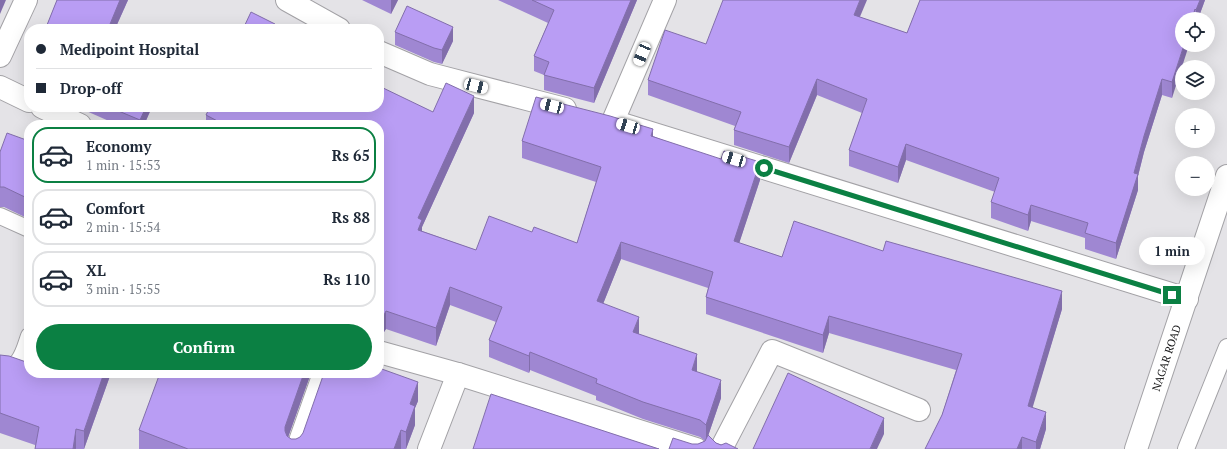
<!DOCTYPE html>
<meta charset="utf-8">
<style>
body{margin:0;font-family:"PT Serif",serif;background:#f2f2f3;color:#1f2937;height:100vh;display:flex;flex-direction:column;font-size:15px;white-space:nowrap}
*{box-sizing:border-box;margin:0}
p{font-size:13px;color:#747a83}
.icon{flex:none;width:22px;height:22px;fill:none;stroke:currentColor;stroke-width:2;stroke-linecap:round;stroke-linejoin:round}
.map{position:relative;flex:1;overflow:hidden}
.panel{position:absolute;left:24px;top:120px;width:360px;height:258px;display:flex;flex-direction:column;background:#fff;border-radius:16px;box-shadow:0 4px 16px #0002}
.panel>*{flex:none}
.hud{position:absolute;left:24px;top:24px;width:360px;height:88px;border-radius:16px;box-shadow:0 4px 16px #0002;display:grid;align-content:center;height:88px;padding:0 12px;background:#fff}
.tools{position:absolute;left:1175px;top:12px;display:grid;gap:8px}
.tools a{display:grid;place-items:center;width:40px;height:40px;border-radius:50%;background:#fff;box-shadow:0 4px 16px #0002;font-size:20px}
.end{position:absolute;width:18px;height:18px;margin:-9px;border:5px solid #0b8043;background:#fff;box-shadow:0 0 0 2px #fff}
.from{border-radius:50%}
.bubble{position:absolute;height:28px;border-radius:14px;background:#fff;box-shadow:0 4px 16px #0002;font-size:13px;font-weight:800;line-height:28px;text-align:center}
.car{position:absolute;width:12px;height:24px;margin:-12px -6px;border-radius:5px;box-shadow:0 0 3px 1px #0007;background:linear-gradient(#fff 24%,#345 0 40%,#fff 0 76%,#345 0 86%,#fff 0)}
.hud b{display:flex;align-items:center;gap:14px;height:38px;font-size:15px}
.hud b+b{border-top:1px solid #e0e1e3}
.hud i{width:10px;height:10px;background:#1f2937}
ul{padding:7px 0 0;list-style:none}
li{display:flex;align-items:center;gap:12px;height:56px;margin:0 8px 6px;padding:0 4px;border:2px solid #e0e1e3;border-radius:16px}
li div{flex:1}
li b{display:block;font-size:15px}
li em{font-style:normal;font-weight:800}
li.selected{border-color:#0b8043}
li>.icon{width:36px;height:36px;stroke-width:1.5}
.button{display:flex;gap:8px;margin-top:auto;padding:8px 12px}
.button a{flex:1;height:46px;border-radius:24px;background:#0b8043;color:#fff;font-size:16px;font-weight:800;line-height:46px;text-align:center}
.map>svg:first-child{display:block}
.lines{fill:none;stroke-linecap:round;stroke-linejoin:round}
.lane-casing{stroke:#a3a2a6;stroke-width:18}
.street-casing{stroke:#a3a2a6;stroke-width:24}
.highway-casing{stroke:#a3a2a6;stroke-width:24}
.lane{stroke:#fff;stroke-width:16}
.street{stroke:#fff;stroke-width:22}
.highway{stroke:#fff;stroke-width:22}
.wall{fill:#9f87d2}
.shaded-wall{fill:#826eab}
.building{fill:#b99df4;stroke:#826eab}
.route{stroke:#0b8043;stroke-width:5}
.labels{text-anchor:middle;stroke-width:4;stroke-linejoin:round;paint-order:stroke}
.street-label{font-size:11px;fill:#161617;stroke:#fff}
</style>
<div class="map">
<svg width="1227" height="449" viewBox="0 0 1227 449">
<rect width="100%" height="100%" fill="#e4e3e7"/>
<g class="lines">
<g class="lane-casing">
<g id="lane">
<polyline points="0,216 29,229"/>
<path d="M0 366C20 372 24 350 29 336"/>
<polyline points="294,449 321,373"/>
<polyline points="1186,449 1227,347"/>
</g>
</g>
<g class="street-casing">
<g id="street">
<polyline points="287,0 339,29"/>
<polyline points="379,52 430,74 565,109"/>
<polyline points="0,56 26,0"/>
<polyline points="0,87 29,101"/>
<polyline points="42,107 80,125"/>
<polyline points="613,121 665,0"/>
<polyline points="625,125 1187,299"/>
<polyline points="379,352 458,374 696,449"/>
<polyline points="429,449 458,374"/>
<polyline points="721,449 772,351 919,410"/>
</g>
</g>
<g class="highway-casing">
<g id="highway">
<path id="s1" d="M1136 449 1227 176"/>
</g>
</g>
<use href="#lane" class="lane"/>
<use href="#street" class="street"/>
<use href="#highway" class="highway"/>
</g>
<g class="wall">
<polygon points="57,0 128,0 115,29 47,29 47,25"/>
<polygon points="362,0 398,0 391,14"/>
<polygon points="498,0 637,0 594,103 544,90 544,75 534,71 534,56 548,23"/>
<polygon points="920,0 1205,0 1198,19 1182,19 1172,98 1162,95 1144,152 1138,176 1138,190 1116,259 1085,249 1085,238 1031,221 1028,231 991,218 991,202 995,192 906,160 898,183 849,166 849,150 862,113 817,95 789,163 734,145 734,130 735,126 648,95 648,80 706,44 860,17 907,33"/>
<polygon points="395,32 453,41 442,64 434,62 395,45"/>
<polygon points="84,107 152,107 144,125 118,125 84,110"/>
<polygon points="433,112 474,113 422,227 422,231 476,250 532,232 577,243 596,182 522,158 522,141 653,136 760,180 739,243 782,257 883,251 1062,309 1032,407 1046,429 1040,449 925,449 942,415 956,370 829,333 823,353 706,314 706,297 708,288 621,259 603,304 639,334 697,371 697,372 721,398 708,436 716,443 738,449 692,444 698,444 705,441 700,437 643,419 596,400 596,396 530,370 529,373 489,357 489,340 496,322 450,305 436,346 386,329 384,332 379,330 379,125 206,125 206,115"/>
<polygon points="29,141 29,219 4,207 0,207 0,152"/>
<polygon points="0,355 29,373 111,373 84,449 35,449 35,445 0,433"/>
<polygon points="311,373 288,437 291,439 296,439 418,401 415,408 415,425 406,449 139,449 139,430"/>
</g>
<g class="shaded-wall">
<polygon points="0,0 6,0 0,14"/>
<polygon points="120,0 128,0 115,29 108,29"/>
<polygon points="392,0 398,0 391,14 391,0"/>
<polygon points="631,0 637,0 594,103 594,88"/>
<polygon points="860,0 867,0 854,31 854,15"/>
<polygon points="1200,0 1205,0 1198,19 1196,19 1196,10"/>
<polygon points="1195,9 1195,19 1192,19"/>
<polygon points="453,27 453,41 442,64 442,50"/>
<polygon points="1184,45 1189,45 1172,98 1172,82"/>
<polygon points="817,79 817,95 789,163 789,147"/>
<polygon points="1162,79 1162,95 1144,152 1138,176 1138,190 1116,259 1116,243 1144,136"/>
<polygon points="474,96 474,113 422,227 422,237 418,247 418,218"/>
<polygon points="146,107 152,107 144,125 140,125 140,120"/>
<polygon points="653,129 653,147 651,136"/>
<polygon points="906,144 906,160 898,183 898,167"/>
<polygon points="760,162 760,180 734,259 734,241"/>
<polygon points="1031,205 1031,221 1028,231 1028,215"/>
<polygon points="621,242 621,259 597,319 597,301"/>
<polygon points="450,287 450,305 436,346 436,328"/>
<polygon points="1062,291 1062,309 1028,423 1028,406"/>
<polygon points="386,311 386,329 384,332 384,315"/>
<polygon points="829,316 829,333 823,353 823,335"/>
<polygon points="639,317 639,335 633,332"/>
<polygon points="530,352 530,370 529,373 529,356"/>
<polygon points="697,354 697,371 692,388 692,370"/>
<polygon points="104,373 111,373 84,449 84,431"/>
<polygon points="304,373 311,373 285,446 285,427"/>
<polygon points="721,380 721,398 706,442 706,425"/>
<polygon points="418,382 418,401 415,408 415,425 406,449 406,432 410,404"/>
<polygon points="1046,412 1046,429 1040,449 1036,449 1036,442"/>
<polygon points="884,418 884,434 877,449 870,449"/>
<polygon points="76,429 76,449 73,449"/>
<polygon points="401,430 401,449 394,449"/>
<polygon points="1022,437 1022,449 1017,449"/>
</g>
<g class="building">
<polygon points="57,0 120,0 108,29 57,29 47,25"/>
<polygon points="532,0 631,0 594,88 544,75 549,62 534,56 554,10"/>
<polygon points="723,0 860,0 854,15 907,33 920,0 1200,0 1196,10 1195,9 1192,19 1182,19 1182,45 1184,45 1172,82 1162,79 1144,136 1134,173 1138,174 1116,243 1085,233 1088,223 1031,205 1028,215 991,202 999,178 906,144 898,167 849,150 867,99 817,79 789,147 734,130 741,112 648,80 665,30 706,44"/>
<polygon points="407,6 453,27 442,50 434,48 395,32"/>
<polygon points="251,12 275,24 272,29 243,29"/>
<polygon points="446,83 474,96 418,218 422,220 418,230 476,250 489,216 532,232 534,227 577,243 601,167 522,141 536,97 610,116 653,129 651,136 721,159 724,151 760,162 734,241 782,257 794,221 883,251 886,241 1062,291 1028,406 1046,412 1036,442 1022,437 1017,449 925,449 942,415 962,354 829,316 823,335 706,297 713,272 621,242 597,301 639,317 633,332 697,354 692,370 721,380 706,425 700,420 643,402 596,383 597,379 530,352 529,356 489,340 502,307 450,287 436,328 386,311 384,315 379,313 379,125 225,125 206,115 210,107 379,107 379,86 433,112"/>
<polygon points="109,107 146,107 140,120"/>
<polygon points="7,133 29,141 29,199 4,187 0,187 0,152"/>
<polygon points="0,355 9,356 29,363 29,373 104,373 84,431 76,429 73,449 35,449 39,427 0,413"/>
<polygon points="379,368 418,382 410,404 415,406 406,432 401,430 394,449 188,449 139,430 160,373 304,373 285,427 285,431 287,436 291,439 296,439 300,437 303,433 324,373 379,373"/>
<polygon points="788,373 884,418 870,449 753,449"/>
<polygon points="491,394 659,449 473,449"/>
<polygon points="708,435 716,443 721,445 726,443 738,449 669,449 673,438 692,444 698,444 705,441"/>
</g>
<g class="lines">
<polyline class="route" points="764,168 1172,295"/>
</g>
<g class="labels">
<g class="street-label">
<text dy="4" stroke="none"><textPath href="#s1" startOffset="96">NAGAR ROAD</textPath></text>
</g>
</g>
</svg>
<div class="tools">
<a><svg class="icon" aria-label="locate" viewBox="0 0 24 24"><circle cx="12" cy="12" r="6"/><path d="M12 2v4M12 18v4M2 12h4M18 12h4"/></svg></a>
<a><svg class="icon" aria-label="layers" viewBox="0 0 24 24"><path d="M12 4l9 5-9 5-9-5zM3 14l9 5 9-5"/></svg></a>
<a>+</a>
<a>−</a>
</div>
<i class="end from" style="left:764px;top:168px"></i>
<i class="end" style="left:1172px;top:295px"></i>
<div class="bubble" style="left:1139px;top:237px;width:66px">1 min</div>
<i class="car" style="left:642px;top:54px;rotate:203deg"></i>
<i class="car" style="left:476px;top:86px;rotate:105deg"></i>
<i class="car" style="left:552px;top:106px;rotate:285deg"></i>
<i class="car" style="left:628px;top:126px;rotate:287deg"></i>
<i class="car" style="left:734px;top:159px;rotate:287deg"></i>
<div class="hud">
<b><i class="from"></i>Medipoint Hospital</b>
<b><i></i>Drop-off</b>
</div>
<section class="panel">
<ul>
<li class="selected"><svg class="icon" aria-label="car" viewBox="0 0 24 24"><path d="M5 17H2v-5l4-1 3-4h7l3 4 3 1v5h-3M9 17h6M6 11h13"/><circle cx="7" cy="17" r="2"/><circle cx="17" cy="17" r="2"/></svg><div><b>Economy</b><p>1 min · 15:53</p></div><em>Rs 65</em></li>
<li><svg class="icon" aria-label="car" viewBox="0 0 24 24"><path d="M5 17H2v-5l4-1 3-4h7l3 4 3 1v5h-3M9 17h6M6 11h13"/><circle cx="7" cy="17" r="2"/><circle cx="17" cy="17" r="2"/></svg><div><b>Comfort</b><p>2 min · 15:54</p></div><em>Rs 88</em></li>
<li><svg class="icon" aria-label="car" viewBox="0 0 24 24"><path d="M5 17H2v-5l4-1 3-4h7l3 4 3 1v5h-3M9 17h6M6 11h13"/><circle cx="7" cy="17" r="2"/><circle cx="17" cy="17" r="2"/></svg><div><b>XL</b><p>3 min · 15:55</p></div><em>Rs 110</em></li>
</ul>
<div class="button"><a>Confirm</a></div>
</section>
</div>
